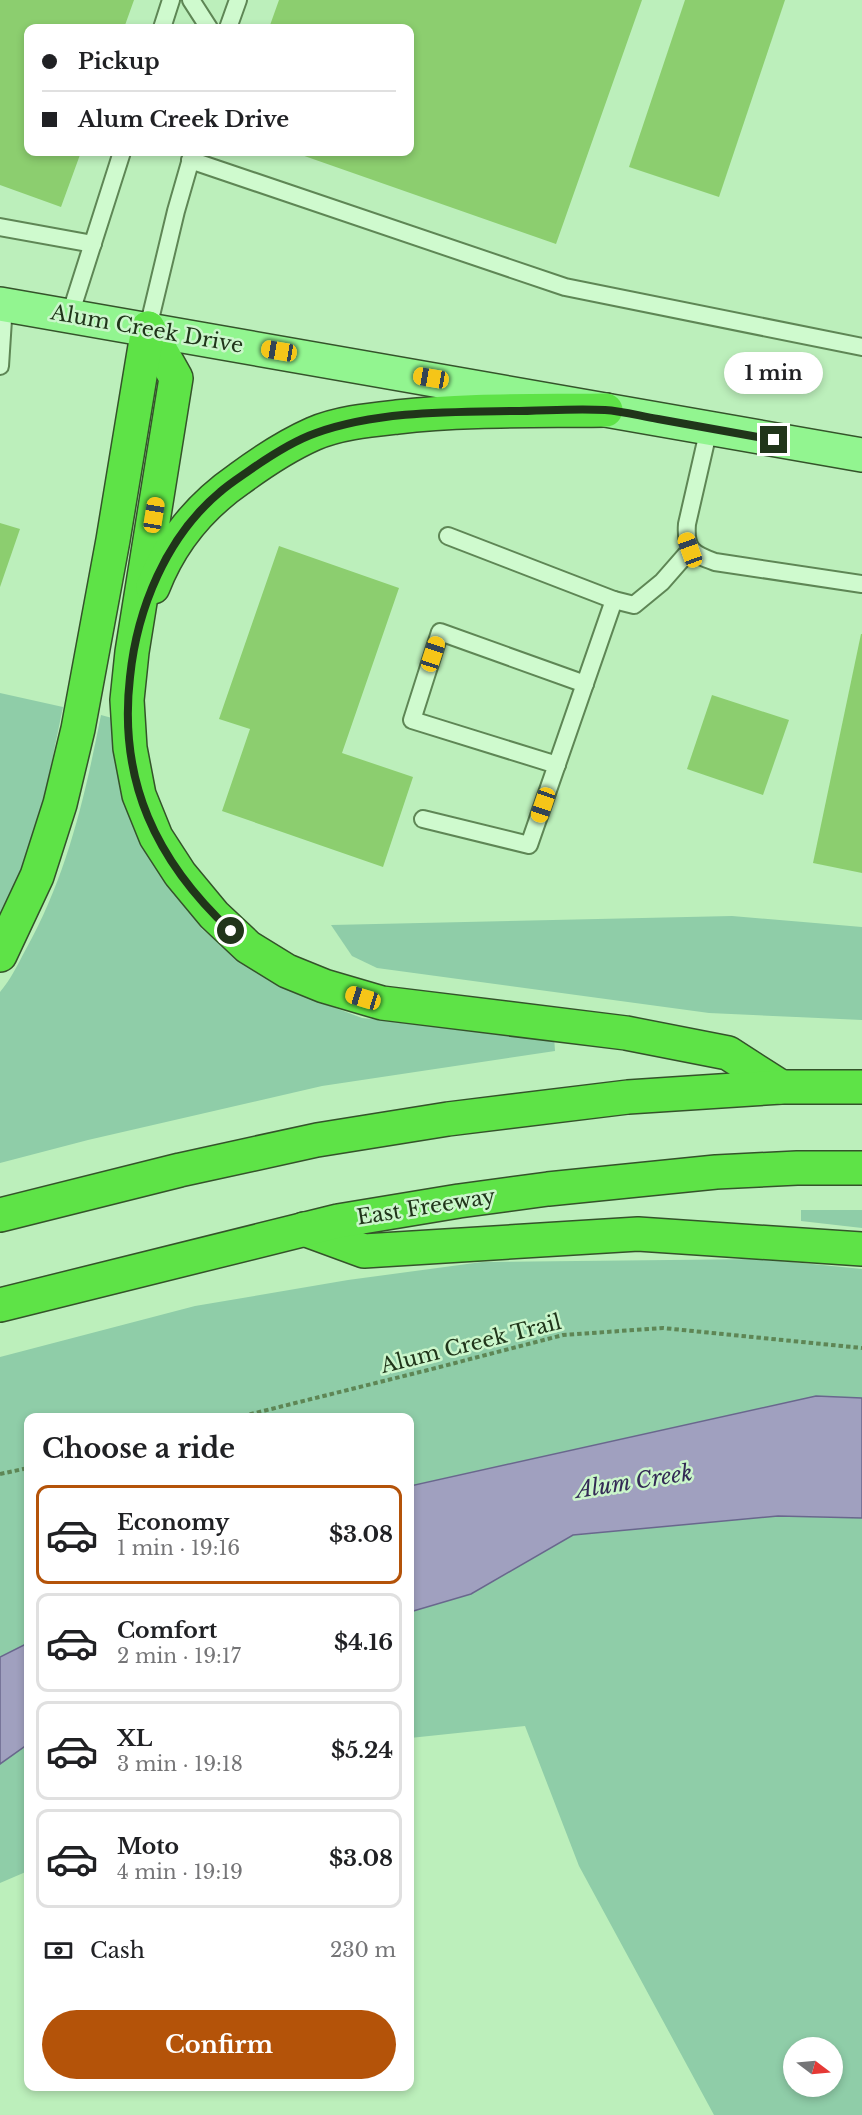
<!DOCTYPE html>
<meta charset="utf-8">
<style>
body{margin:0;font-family:"Libre Baskerville",serif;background:#f6f6f6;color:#202124;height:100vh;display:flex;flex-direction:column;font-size:22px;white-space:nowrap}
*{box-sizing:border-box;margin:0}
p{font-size:20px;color:#757577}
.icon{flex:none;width:33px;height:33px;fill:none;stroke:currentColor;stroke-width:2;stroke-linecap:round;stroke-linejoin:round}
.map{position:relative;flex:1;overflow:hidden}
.panel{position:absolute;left:24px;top:1413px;width:390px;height:678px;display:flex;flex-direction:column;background:#fff;border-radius:12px;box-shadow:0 3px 9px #0003}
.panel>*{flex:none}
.hud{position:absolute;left:24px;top:24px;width:390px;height:132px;border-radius:12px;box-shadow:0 3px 9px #0003;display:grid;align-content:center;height:132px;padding:0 18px;background:#fff}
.needle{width:39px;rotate:106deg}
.tools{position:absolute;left:783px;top:2037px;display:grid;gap:12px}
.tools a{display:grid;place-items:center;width:60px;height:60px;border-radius:50%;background:#fff;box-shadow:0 3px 9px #0003;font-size:30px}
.end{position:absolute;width:27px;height:27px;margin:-14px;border:8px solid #20351a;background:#fff;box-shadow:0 0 0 3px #fff}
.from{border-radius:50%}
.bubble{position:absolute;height:42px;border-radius:21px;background:#fff;box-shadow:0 3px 9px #0003;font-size:20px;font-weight:700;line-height:42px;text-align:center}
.car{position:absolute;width:18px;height:36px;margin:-18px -9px;border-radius:8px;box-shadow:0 0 4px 2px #0007;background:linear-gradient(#f5c518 24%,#345 0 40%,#f5c518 0 76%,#345 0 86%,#f5c518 0)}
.hud b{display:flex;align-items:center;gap:21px;height:57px;font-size:22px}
.hud b+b{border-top:2px solid #e0e0e0}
.hud i{width:15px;height:15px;background:#202124}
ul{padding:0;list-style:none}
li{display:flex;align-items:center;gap:18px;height:99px;margin:0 12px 9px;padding:0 6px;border:3px solid #e0e0e0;border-radius:12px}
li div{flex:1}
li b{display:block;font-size:22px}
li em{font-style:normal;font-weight:700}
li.active{border-color:#b45309}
li>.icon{width:54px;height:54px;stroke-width:1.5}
h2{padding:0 18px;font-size:27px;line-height:72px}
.pay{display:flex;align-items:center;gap:15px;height:66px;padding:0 18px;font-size:22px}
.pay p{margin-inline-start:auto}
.button{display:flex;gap:12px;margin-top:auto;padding:12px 18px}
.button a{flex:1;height:69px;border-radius:36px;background:#b45309;color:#fff;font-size:24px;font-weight:700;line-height:69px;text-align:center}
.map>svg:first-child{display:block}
.green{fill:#8fcda8;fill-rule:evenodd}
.water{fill:#a0a0bf;stroke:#69678d;stroke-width:1.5}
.building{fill:#8cce6f}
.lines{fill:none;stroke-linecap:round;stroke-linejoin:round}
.service-casing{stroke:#5e8655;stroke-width:20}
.primary-casing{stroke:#34532a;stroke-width:36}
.motorway-casing{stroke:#34532a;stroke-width:36}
.path{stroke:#5e8655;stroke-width:4;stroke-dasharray:4.5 3;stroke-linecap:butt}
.service{stroke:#cfface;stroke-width:16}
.primary{stroke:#92f590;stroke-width:33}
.motorway{stroke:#5ee347;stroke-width:33}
.route{stroke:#20351a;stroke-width:8}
.labels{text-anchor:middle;stroke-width:5;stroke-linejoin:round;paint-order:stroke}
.street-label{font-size:21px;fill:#20351a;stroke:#cbf6cb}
.water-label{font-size:22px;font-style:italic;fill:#332955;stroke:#cbf6cb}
</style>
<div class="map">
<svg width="862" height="2115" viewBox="0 0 862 2115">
<rect width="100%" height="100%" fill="#bcefbb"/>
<g class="green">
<path d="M0 693 63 707C47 782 37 854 0 922Z"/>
<path d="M101 715 112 718 162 876 202 929 246 965 299 994 362 1018 554 1036 555 1051 322 1086 88 1140 0 1163V992C11 979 18 964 26 949 67 876 85 796 101 715Z"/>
<polygon points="732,916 862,927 862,1020 709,1013 377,968 352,956 331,925"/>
<polygon points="801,1210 862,1210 862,1228 801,1221"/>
<polygon points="762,1259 862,1269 862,1398 816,1396 410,1486 410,1418 28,1418 28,1643 0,1657 0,1357 195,1306 348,1280 482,1262"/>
<path d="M778 1516 862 1518V2115H714L579 1866 525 1726 410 1738V1612L471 1594 573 1535ZM794 2048H832V2086H794Z"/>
<polygon points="28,1744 28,1871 0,1883 0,1764"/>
</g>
<g class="water">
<polygon points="816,1396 862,1398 862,1518 778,1516 573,1535 471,1594 410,1612 410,1486"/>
<polygon points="28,1643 28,1744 0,1764 0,1657"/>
</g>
<g class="building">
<polygon points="0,0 134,0 124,28 28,28 28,152 81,152 61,207 0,185"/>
<polygon points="279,0 642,0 556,244 293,152 410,152 410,28 269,28"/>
<polygon points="685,0 785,0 719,197 629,167"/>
<polygon points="0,523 20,529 0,587"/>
<polygon points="279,546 399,588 342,753 413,777 383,867 222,811 250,729 219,719"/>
<polygon points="861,634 862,634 862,873 813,863"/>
<polygon points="712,695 789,720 763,795 687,769"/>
</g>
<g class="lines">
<g class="service-casing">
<g id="service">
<polyline points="191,0 209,28"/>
<polyline points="162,28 171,0"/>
<polyline points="228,28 238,0"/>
<polyline points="190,160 565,287 862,347"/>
<polyline points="0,227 93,244"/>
<polyline points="70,315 122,152"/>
<polyline points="148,328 176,211 193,152"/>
<polyline points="0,366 4,304"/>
<path d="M709 428 687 524C685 549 692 554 715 562L862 584"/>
<polyline points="448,536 614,600 634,605 662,582 690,550"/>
<polyline points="557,765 412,720 440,632 585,684"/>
<polyline points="423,819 529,845 614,600"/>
</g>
</g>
<g class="primary-casing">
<polyline id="primary" points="0,304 862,455"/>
</g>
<g class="motorway-casing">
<g id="motorway">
<polyline points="148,328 176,378 132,652 127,700 130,748 139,795 156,837 180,874 214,915 248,947 287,971 324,986 382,1003 626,1033 728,1053 781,1087"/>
<path d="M153 587C170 543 200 506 239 479 262 462 286 446 313 434 338 423 369 420 397 417 466 409 536 411 606 410"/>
<polyline points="0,955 37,876 60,804 78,729 113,540 148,328"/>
<polyline points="0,1215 180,1170 317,1140 448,1119 628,1097 781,1087 862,1087"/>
<polyline points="304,1229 364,1251 638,1234 862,1249"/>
<polyline points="0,1305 338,1221 459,1201 548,1189 716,1172 797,1168 862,1168"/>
</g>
</g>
<g class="path">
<polyline points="235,1418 428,1370 563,1335 663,1328 862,1348"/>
<polyline points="0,1474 28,1468"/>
</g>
<use href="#service" class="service"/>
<use href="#primary" class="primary"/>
<use href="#motorway" class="motorway"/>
</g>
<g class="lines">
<path class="route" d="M231 931C156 861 118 781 130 677 137 609 166 537 220 492 229 484 240 477 250 470 270 456 293 441 316 433 378 411 448 412 513 411 543 411 574 408 605 410 622 411 640 416 658 419 697 426 736 433 774 440"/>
</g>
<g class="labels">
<g class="street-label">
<text transform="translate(147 329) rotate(10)" y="7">Alum Creek Drive</text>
<text transform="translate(426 1207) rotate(-9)" y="7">East Freeway</text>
<text transform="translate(471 1344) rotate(-14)" y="7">Alum Creek Trail</text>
</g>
<g class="water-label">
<text transform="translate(634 1481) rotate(-9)" y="8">Alum Creek</text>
</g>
</g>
</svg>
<div class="tools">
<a><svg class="needle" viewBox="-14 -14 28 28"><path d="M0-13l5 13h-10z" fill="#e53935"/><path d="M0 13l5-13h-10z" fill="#757577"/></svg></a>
</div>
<i class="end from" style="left:231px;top:931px"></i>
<i class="end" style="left:774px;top:440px"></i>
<div class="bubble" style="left:724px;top:352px;width:99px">1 min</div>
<i class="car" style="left:279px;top:351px;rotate:280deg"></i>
<i class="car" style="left:431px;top:378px;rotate:280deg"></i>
<i class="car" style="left:154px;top:515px;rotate:9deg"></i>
<i class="car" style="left:690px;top:550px;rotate:340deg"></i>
<i class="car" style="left:433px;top:654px;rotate:18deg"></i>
<i class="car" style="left:543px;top:805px;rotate:199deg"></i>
<i class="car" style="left:363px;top:998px;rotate:287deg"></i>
<div class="hud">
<b><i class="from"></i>Pickup</b>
<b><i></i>Alum Creek Drive</b>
</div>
<section class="panel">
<h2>Choose a ride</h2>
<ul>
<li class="active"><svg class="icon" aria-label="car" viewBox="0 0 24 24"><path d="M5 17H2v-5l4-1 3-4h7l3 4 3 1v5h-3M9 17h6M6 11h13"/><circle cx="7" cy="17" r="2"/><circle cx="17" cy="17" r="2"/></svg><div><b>Economy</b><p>1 min · 19:16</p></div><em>$3.08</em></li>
<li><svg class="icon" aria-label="car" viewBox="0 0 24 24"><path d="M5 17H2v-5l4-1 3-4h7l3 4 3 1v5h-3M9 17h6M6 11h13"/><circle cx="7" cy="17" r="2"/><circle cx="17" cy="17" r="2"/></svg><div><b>Comfort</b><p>2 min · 19:17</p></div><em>$4.16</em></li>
<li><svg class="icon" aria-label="car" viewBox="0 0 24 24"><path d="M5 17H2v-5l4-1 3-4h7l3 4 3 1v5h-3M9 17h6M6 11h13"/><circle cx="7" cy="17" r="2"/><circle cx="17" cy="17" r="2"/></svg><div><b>XL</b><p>3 min · 19:18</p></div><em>$5.24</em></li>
<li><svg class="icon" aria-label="car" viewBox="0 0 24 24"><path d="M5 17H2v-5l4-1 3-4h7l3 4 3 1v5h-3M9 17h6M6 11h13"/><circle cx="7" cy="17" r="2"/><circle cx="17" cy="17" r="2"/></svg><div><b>Moto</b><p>4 min · 19:19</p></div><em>$3.08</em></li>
</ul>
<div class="pay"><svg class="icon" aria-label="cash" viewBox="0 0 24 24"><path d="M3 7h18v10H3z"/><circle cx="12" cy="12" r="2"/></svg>Cash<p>230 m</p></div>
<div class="button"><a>Confirm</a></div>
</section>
</div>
